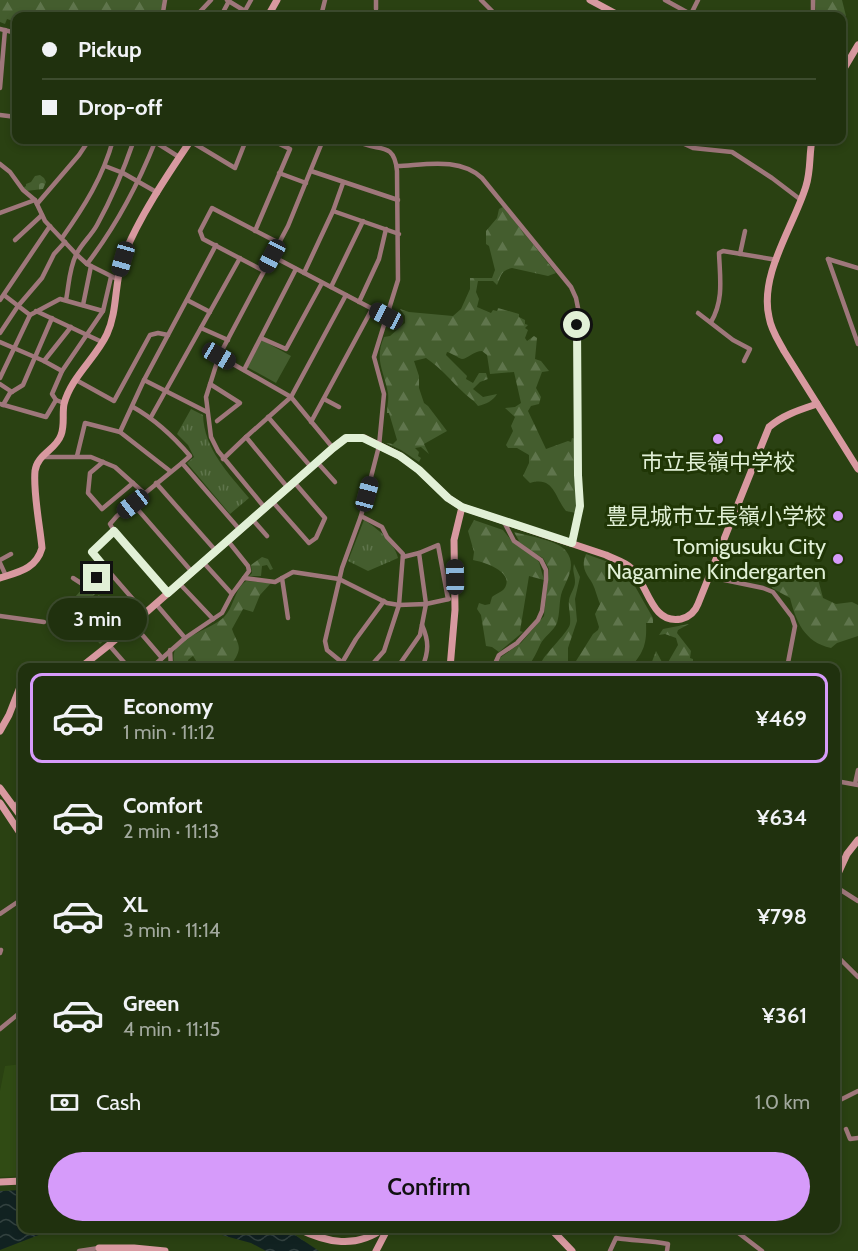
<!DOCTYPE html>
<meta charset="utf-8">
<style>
body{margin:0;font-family:Cabin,"Noto Sans JP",sans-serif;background:#283917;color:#f1f3f6;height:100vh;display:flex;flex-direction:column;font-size:22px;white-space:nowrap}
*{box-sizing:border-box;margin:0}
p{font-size:20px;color:#a2a99e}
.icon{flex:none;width:33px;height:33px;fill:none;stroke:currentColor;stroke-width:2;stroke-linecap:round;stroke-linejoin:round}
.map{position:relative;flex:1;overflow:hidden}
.details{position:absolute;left:18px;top:663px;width:822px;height:570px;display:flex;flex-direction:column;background:#20310e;border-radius:12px;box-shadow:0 3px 9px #0003,0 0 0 2px #3d4c2e}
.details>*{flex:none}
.guide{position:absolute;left:12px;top:12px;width:834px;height:132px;border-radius:12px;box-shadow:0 3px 9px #0003,0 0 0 2px #3d4c2e;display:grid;align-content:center;height:132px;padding:0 30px;background:#20310e}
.end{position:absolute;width:27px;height:27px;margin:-14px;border:8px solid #e1f0d6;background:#111;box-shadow:0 0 0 3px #111}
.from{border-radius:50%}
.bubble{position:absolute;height:42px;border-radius:21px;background:#20310e;box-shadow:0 3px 9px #0003,0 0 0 2px #3d4c2e;font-size:20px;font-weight:600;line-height:42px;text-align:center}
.car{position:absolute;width:18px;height:36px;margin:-18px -9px;border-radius:8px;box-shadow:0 0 4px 2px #0007;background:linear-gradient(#222 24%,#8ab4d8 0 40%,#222 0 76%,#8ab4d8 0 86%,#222 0)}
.guide b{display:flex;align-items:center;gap:21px;height:57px;font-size:22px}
.guide b+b{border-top:2px solid #3d4c2e}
.guide i{width:15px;height:15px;background:#f1f3f6}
ul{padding:10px 0 0;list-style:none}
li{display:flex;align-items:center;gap:18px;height:90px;margin:0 12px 9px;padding:0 18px;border:3px solid transparent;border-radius:12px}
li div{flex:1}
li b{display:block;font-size:22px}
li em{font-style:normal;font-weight:600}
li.current{border-color:#d69bfa}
li>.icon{width:54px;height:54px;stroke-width:1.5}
.pay{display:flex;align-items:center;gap:15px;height:66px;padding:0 30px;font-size:22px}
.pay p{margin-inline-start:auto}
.action{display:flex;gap:12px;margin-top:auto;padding:12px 30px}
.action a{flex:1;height:69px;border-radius:36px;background:#d69bfa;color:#111;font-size:24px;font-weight:600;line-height:69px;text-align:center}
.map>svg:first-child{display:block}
.built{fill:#304b14}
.grass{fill:url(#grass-tufts)}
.forest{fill:url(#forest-firs)}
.cemetery{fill:url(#cemetery-stones)}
.pitch{fill:#445d2e}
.water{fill:url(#water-waves)}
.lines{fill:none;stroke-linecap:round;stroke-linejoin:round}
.street{stroke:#9f777b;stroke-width:4.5}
.secondary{stroke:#d899a0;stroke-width:7}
.route{stroke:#e1f0d6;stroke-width:8}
.poi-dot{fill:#d69bfa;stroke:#203606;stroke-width:2}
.labels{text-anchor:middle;stroke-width:6;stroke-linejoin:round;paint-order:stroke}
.poi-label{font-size:22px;fill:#e1f0d6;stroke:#203606;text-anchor:end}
</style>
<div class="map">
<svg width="858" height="1251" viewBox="0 0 858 1251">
<defs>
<pattern id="grass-tufts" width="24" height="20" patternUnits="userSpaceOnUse" patternTransform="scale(1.5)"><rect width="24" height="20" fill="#445d2e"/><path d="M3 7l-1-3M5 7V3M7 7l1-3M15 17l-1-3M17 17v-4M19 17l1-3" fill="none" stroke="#5f754c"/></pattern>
<pattern id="forest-firs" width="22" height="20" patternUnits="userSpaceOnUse" patternTransform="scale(1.5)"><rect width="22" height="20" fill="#445d2e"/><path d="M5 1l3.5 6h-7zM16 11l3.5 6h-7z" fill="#5f754c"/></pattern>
<pattern id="cemetery-stones" width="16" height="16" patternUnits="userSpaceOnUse" patternTransform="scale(1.5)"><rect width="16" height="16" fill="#445d2e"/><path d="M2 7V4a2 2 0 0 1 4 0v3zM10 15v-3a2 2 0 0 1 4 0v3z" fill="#5f754c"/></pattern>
<pattern id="water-waves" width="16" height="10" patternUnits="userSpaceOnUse" patternTransform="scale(1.5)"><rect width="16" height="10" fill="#112221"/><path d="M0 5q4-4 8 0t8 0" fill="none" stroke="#334240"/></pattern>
</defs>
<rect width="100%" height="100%" fill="#2a4112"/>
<polygon class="built" points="22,1064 22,1176 0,1177 0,1091 5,1066"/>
<g class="grass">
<path d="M191 409 203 415C204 449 229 474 249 498L230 514 187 463 194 457 188 445 177 434Z"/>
<path d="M364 520C377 528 394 542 398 558L368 571 348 561Z"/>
<polygon points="91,585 97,592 93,596 95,598 99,595 123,625 100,644 78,620 74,623 66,607 84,587"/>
</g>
<g class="forest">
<polygon points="0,0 163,0 161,11 142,15 129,13 129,16 122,16 115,12 109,13 109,16 16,16 16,22 7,19 5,24 0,22"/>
<polygon points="815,0 842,0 846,16 816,13"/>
<path d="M503 207 556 273 548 276 512 268C500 271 501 277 497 285L493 281H478L476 292 479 299 477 307 491 313 493 310 497 311 498 308 519 314V317L525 320V324L528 325 525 328 528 330 525 338 527 341 534 336 537 338 535 359 541 361 549 371 542 372 536 388 541 397 539 404 531 406 528 411 546 449 568 441 571 442 572 438 576 439 578 505 576 513 566 511C554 496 554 476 530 483L523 476 529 463V455L517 448H508L506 445 513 431 511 426 515 417 505 408 515 407 521 403 514 372 490 374 487 355 482 351C474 351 467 359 462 359 458 358 452 353 447 352L446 355 467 376 466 379 473 383 479 373H486L488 379 480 382 473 389 483 397 497 394C493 401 486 404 478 406 474 400 469 398 464 393 451 381 441 368 426 358L414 361 419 376V388L424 403 428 406 447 431 424 444 429 454 421 447 415 448 419 452 418 456 421 458 419 462 401 450 386 443 393 444 397 440 389 413H387C387 406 389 400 388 393 384 371 374 360 384 337L390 336 405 323V316L400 309 409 312 453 316 461 309 470 289V278H492L495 270 489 246 486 244V231L497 218 499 209Z"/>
<path d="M474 520 503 530 511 540 519 541 514 532C527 536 558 540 566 551 578 567 565 581 561 595 559 604 560 613 557 623 554 631 544 636 540 645 537 652 534 658 529 665L530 667H495L501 657 521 643 544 616 549 569 543 558 527 549 539 562 544 580 529 576 520 631 523 632 499 652 492 647 486 646 481 615 477 609 479 603 485 605 490 604 492 597C495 594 502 592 504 589 516 572 484 562 473 560L474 552 468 531Z"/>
<path d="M586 554 611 563 628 574 653 618V623H646C647 643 644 652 631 667H540L543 666 544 663 542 661C547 652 569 631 570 624 571 616 568 608 569 600 570 594 575 588 575 582 575 575 572 571 574 564L580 577 575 599 577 621 568 648V666L576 661 593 634 598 630 599 627 595 614 600 604C597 597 595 587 591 581 585 572 581 566 586 554Z"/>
<polygon points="262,557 268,559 273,569 270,570 267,565 262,566 261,576 249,576 252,573 251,565"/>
<path d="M783 572 818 579 823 598 836 604 852 602 858 605V636L837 643 831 648C804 642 796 621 790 598L772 588 769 575Z"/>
<path d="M246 581 271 583 260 595 253 612 243 609 232 629C237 644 244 646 233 662L237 667H200L193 656 188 660 189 667H174C174 663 173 657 174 653 178 637 214 628 224 617 234 607 234 590 246 581Z"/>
<polygon points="689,624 678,630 677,633 691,651 690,658 693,659 693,662 695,663 694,667 650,667 656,651 662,662 667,664 678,645 676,638 665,634 659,635 663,629"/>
</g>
<polygon class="cemetery" points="40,175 44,178 46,182 43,189 26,191 23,188 26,186 26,184 31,182 35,176"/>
<polygon class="pitch" points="262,340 291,356 276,383 247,367"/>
<g class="water">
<polygon points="22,1190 22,1228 102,1229 49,1231 0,1250 0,1191"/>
<polygon points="164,1229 286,1229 319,1251 266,1251 251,1243 207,1231"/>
</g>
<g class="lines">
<g class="street">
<polyline points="165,0 163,12 167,16"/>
<polyline points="227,0 253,16"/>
<polyline points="481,0 497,16"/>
<polyline points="665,0 694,16"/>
<polyline points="813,0 813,16"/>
<polyline points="376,9 376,0"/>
<polyline points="691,14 698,0"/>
<polyline points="196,16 211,0"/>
<polyline points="221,16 229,1"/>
<polyline points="242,16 251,0"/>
<polyline points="321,16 325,0"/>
<polyline points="0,29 16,33"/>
<polyline points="0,88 5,30"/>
<polyline points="0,115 16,117"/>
<polyline points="152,140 179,157"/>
<polyline points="676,140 693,148 732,152 772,178 801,200"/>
<polyline points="190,141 235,168 246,140"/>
<polyline points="0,164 10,172 23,190 35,200 45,221 76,254 87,264 117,279"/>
<polyline points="105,166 123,173 158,193"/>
<path d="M397 166C425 165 459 157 482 178L571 287 576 298 578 308V475L580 506 572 543"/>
<polyline points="311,171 398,200"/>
<polyline points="279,173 306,183"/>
<polyline points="37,204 79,155 89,140"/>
<polyline points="333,211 399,234"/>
<polyline points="0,213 35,200"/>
<polyline points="255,231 290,149 271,140"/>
<path d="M62 238C84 207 103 177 113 140"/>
<polyline points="15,240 42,215"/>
<polyline points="740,254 745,231"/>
<polyline points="272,256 386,316"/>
<polyline points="828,259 858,344"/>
<polyline points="828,259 858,268"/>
<path d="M87 264C116 226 137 187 155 142"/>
<polyline points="264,271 203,239 200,231 212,208 279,243"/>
<polyline points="304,273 333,211 343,183"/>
<polyline points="331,287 363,221"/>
<polyline points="4,295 30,315 60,299 103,311 111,277"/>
<polyline points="0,300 50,226"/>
<path d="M66 300C69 285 69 269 76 255 81 244 91 236 97 225 112 198 124 169 134 140"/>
<polyline points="187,300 210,312"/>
<polyline points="359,302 379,259 386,229"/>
<polyline points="83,305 91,266"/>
<polyline points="36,311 102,342"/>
<polyline points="698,313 733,340 750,349 744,361"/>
<path d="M711 322C724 300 720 278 719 253L723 251 777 260"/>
<polyline points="201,328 228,340"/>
<polyline points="0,333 18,306 42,278 54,254 65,242"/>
<polyline points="261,338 286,349 322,283"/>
<polyline points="0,342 44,361 62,371 52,394 56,400 64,403"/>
<polyline points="219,356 291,397 333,448"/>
<polyline points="44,361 71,327"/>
<polyline points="244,370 296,269"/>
<polyline points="62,371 103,311"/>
<polyline points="0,378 30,315"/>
<polyline points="76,380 114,401 150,335 158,333 168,335"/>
<polyline points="144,380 207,412"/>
<polyline points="0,384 12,392"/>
<polyline points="210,384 240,403 217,421"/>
<polyline points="324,399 339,407"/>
<polyline points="0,404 46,417 56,400"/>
<polyline points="3,405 10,393 23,385 52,318"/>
<path d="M133 407C156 420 173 436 190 456L182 463"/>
<polyline points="151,417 240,258"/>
<polyline points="268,417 311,467"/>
<polyline points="311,422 372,309"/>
<polyline points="120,432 144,380 216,245"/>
<polyline points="246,437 288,488"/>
<polyline points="77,456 85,423 120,432 170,471"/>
<polyline points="42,457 91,457 115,467 144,493"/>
<polyline points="223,459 246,437 291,397 346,295"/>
<polyline points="103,462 90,473 88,493 102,509 133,483"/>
<polyline points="317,462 335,482"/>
<polyline points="156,483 216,551"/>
<polyline points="272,501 309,543 316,538 325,518 294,482"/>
<polyline points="133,504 192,572"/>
<polyline points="265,508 218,451 211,437 206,397 219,356 288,226 323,140"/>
<polyline points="361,516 382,527 387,537 403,554 399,605 384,651 369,668"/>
<polyline points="252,519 267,536"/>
<polyline points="114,531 168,593"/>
<polyline points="419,553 426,604 449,599"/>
<polyline points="403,557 419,553 438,545 448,599"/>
<polyline points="0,560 11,554"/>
<polyline points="203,562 232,594"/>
<polyline points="0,563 6,576"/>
<polyline points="710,577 763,588 773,592 792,617 795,626 787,668"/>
<polyline points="73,578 87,587 107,570"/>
<polyline points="244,578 275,582 293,572 339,579 387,603 399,605 426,604 420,635 397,668"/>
<polyline points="282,578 288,618"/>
<polyline points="179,583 213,619"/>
<polyline points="156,604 185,638"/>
<polyline points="145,613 92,552 114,531 110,524 117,516 182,463 240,530"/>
<polyline points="0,616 44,622"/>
<polyline points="133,624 162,658"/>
<polyline points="109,645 129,668"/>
<polyline points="170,650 171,668"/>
<polyline points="151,668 185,638 222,613 232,594 249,571 248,566 228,541"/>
<polyline points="339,668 356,639 384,601"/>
<path d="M349 668 327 650 325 641 342 568 361 516 379 446 384 394 374 357 398 280 397 171C394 138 375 154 356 140"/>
<path d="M422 668C429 651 429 641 422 625"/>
<polyline points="493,668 499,655 517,643 538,620 542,611 546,580 546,570 541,560 514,541 504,522"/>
<polyline points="836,781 858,785"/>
<polyline points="855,784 858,770"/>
<polyline points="14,805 22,801"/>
<polyline points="836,887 858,901"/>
<polyline points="0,914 22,899"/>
<polyline points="0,953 1,950"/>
<polyline points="836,955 858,977"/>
<polyline points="0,1029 22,1011"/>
<polyline points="836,1102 858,1091"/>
<polyline points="846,1129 850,1139 858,1138"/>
<polyline points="732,1228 762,1251"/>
<polyline points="79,1251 99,1248"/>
<path d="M610 1251 616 1238C634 1241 649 1240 668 1244L667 1251"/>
</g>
<g class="secondary">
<polyline points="590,0 620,16"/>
<polyline points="268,16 277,0"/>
<polyline points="842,72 858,45"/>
<path d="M812 140C809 155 811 170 806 186 794 226 759 274 769 317 771 330 778 340 784 351L858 469"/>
<path d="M0 578C19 572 36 569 42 548 40 526 33 493 35 471 37 454 56 450 61 435 65 425 62 414 64 404 71 377 96 358 107 334 118 310 114 283 123 258 137 220 168 174 191 140"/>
<path d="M80 668 109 645 333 448 346 438H364L400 456 419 470 448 498 462 507 606 555C614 559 625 562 631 568 648 584 651 625 681 619 689 617 695 612 698 604L769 427C783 415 799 410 817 404"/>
<polyline points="450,668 455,610 454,540 462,507"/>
<polyline points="0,731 9,715 22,682"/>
<polyline points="0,788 22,818"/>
<polyline points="0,803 22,836"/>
<polyline points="836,878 847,854 858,840"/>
<polyline points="0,1182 22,1181"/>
<path d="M297 1228C327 1243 356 1249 384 1228"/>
<polyline points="550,1228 572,1251"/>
<polyline points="99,1248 134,1248 165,1251"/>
<polyline points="376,1251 388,1228"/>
</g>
</g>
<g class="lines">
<polyline class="route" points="97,578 107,570 92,552 114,531 168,593 333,448 346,438 363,438 400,456 419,470 448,498 462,507 572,543 580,506 578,475 577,325"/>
</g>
<g class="poi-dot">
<circle cx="718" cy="439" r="6"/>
<circle cx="838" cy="516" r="6"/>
<circle cx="838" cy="559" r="6"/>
</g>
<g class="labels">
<g class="poi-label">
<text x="718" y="470" text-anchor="middle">市立長嶺中学校</text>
<text x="826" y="524">豊見城市立長嶺小学校</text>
<text x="826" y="554">Tomigusuku City<tspan x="826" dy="25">Nagamine Kindergarten</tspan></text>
</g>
</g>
</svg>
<i class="end from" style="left:577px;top:325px"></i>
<i class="end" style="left:97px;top:578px"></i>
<div class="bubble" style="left:48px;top:598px;width:99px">3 min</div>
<i class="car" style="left:272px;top:256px;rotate:208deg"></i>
<i class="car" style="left:123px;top:259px;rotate:196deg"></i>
<i class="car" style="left:386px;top:316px;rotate:298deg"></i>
<i class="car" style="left:219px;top:356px;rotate:120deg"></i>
<i class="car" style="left:367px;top:494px;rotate:15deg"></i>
<i class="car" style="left:133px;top:504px;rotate:232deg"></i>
<i class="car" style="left:455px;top:577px;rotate:359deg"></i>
<div class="guide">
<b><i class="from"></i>Pickup</b>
<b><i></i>Drop-off</b>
</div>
<section class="details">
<ul>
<li class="current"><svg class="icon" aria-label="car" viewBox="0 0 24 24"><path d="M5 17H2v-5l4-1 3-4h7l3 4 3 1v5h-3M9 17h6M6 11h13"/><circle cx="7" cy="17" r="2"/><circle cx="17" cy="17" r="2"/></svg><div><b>Economy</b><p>1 min · 11:12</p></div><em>¥469</em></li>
<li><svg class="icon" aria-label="car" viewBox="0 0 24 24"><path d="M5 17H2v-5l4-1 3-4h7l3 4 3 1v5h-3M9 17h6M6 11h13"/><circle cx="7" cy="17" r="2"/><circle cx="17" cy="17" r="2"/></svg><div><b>Comfort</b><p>2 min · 11:13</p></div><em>¥634</em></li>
<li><svg class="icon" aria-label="car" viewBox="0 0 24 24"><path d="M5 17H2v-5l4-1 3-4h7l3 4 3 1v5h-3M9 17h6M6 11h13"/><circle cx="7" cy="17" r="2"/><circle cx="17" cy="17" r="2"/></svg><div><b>XL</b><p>3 min · 11:14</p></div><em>¥798</em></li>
<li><svg class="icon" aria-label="car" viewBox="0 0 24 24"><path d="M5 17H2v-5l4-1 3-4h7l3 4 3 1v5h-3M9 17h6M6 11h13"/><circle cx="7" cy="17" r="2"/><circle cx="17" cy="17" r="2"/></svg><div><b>Green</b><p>4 min · 11:15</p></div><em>¥361</em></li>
</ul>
<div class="pay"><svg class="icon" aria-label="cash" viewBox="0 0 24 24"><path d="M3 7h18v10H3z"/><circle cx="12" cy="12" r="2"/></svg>Cash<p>1.0 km</p></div>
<div class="action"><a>Confirm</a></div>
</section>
</div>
